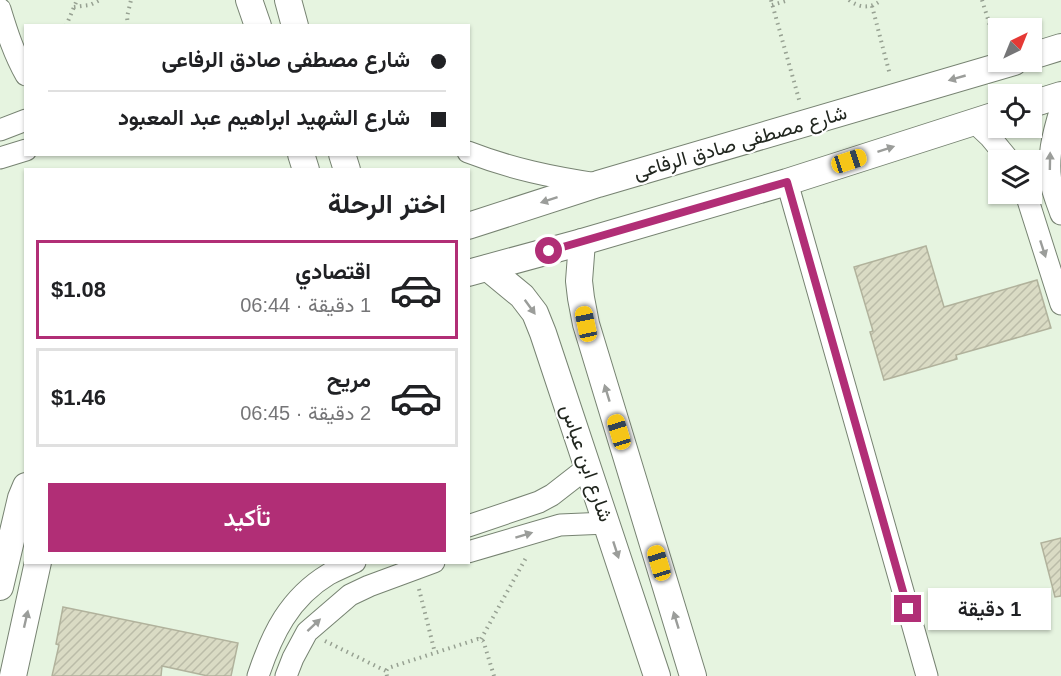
<!DOCTYPE html>
<html lang="ar">
<meta charset="utf-8">
<style>
body{margin:0;font-family:Helvetica,Vazirmatn,sans-serif;background:#f2f2f2;color:#202124;direction:rtl;height:100vh;display:flex;flex-direction:column;font-size:22px;white-space:nowrap}
*{box-sizing:border-box;margin:0}
p{font-size:20px;color:#757577}
.icon{flex:none;width:33px;height:33px;fill:none;stroke:currentColor;stroke-width:2;stroke-linecap:round;stroke-linejoin:round}
.map{position:relative;flex:1;overflow:hidden;direction:ltr}
.drawer{position:absolute;left:24px;top:168px;width:446px;height:396px;display:flex;flex-direction:column;background:#fff;border-radius:0px;box-shadow:0 2px 4px #0004;direction:rtl}
.drawer>*{flex:none}
.hud{position:absolute;left:24px;top:24px;width:446px;height:132px;border-radius:0px;box-shadow:0 2px 4px #0004;direction:rtl;display:grid;align-content:center;height:132px;padding:0 24px;background:#fff}
.needle{width:39px;rotate:43deg}
.tools{position:absolute;left:988px;top:18px;display:grid;gap:12px}
.tools a{display:grid;place-items:center;width:54px;height:54px;border-radius:0px;background:#fff;box-shadow:0 2px 4px #0004;font-size:30px}
.end{position:absolute;width:27px;height:27px;margin:-14px;border:8px solid #b12e76;background:#fff;box-shadow:0 0 0 3px #fff}
.from{border-radius:50%}
.bubble{position:absolute;height:42px;border-radius:0px;background:#fff;box-shadow:0 2px 4px #0004;font-size:20px;font-weight:600;line-height:42px;text-align:center;direction:rtl}
.car{position:absolute;width:18px;height:36px;margin:-18px -9px;border-radius:8px;box-shadow:0 0 4px 2px #0007;background:linear-gradient(#f5c518 24%,#345 0 40%,#f5c518 0 76%,#345 0 86%,#f5c518 0)}
.hud b{display:flex;align-items:center;gap:21px;height:57px;font-size:22px}
.hud b+b{border-top:2px solid #e0e0e0}
.hud i{width:15px;height:15px;background:#202124}
ul{padding:0;list-style:none}
li{display:flex;align-items:center;gap:18px;height:99px;margin:0 12px 9px;padding:0 12px;border:3px solid #e0e0e0;border-radius:0px}
li div{flex:1}
li b{display:block;font-size:22px}
li em{font-style:normal;font-weight:600}
li.on{border-color:#b12e76}
li>.icon{width:54px;height:54px;stroke-width:1.5}
h2{padding:0 24px;font-size:27px;line-height:72px}
.action{display:flex;gap:12px;margin-top:auto;padding:12px 24px}
.action a{flex:1;height:69px;border-radius:0px;background:#b12e76;color:#fff;font-size:24px;font-weight:600;line-height:69px;text-align:center}
.map>svg:first-child{display:block}
.building{fill:url(#building-hatch);stroke:#b1b29c;stroke-width:1.5}
.lines{fill:none;stroke-linecap:round;stroke-linejoin:round}
.minor-casing{stroke:#778372;stroke-width:23}
.tertiary-casing{stroke:#778372;stroke-width:28}
.path{stroke:#97a192;stroke-width:4;stroke-dasharray:1.5 4.5;stroke-linecap:butt}
.minor{stroke:#fff;stroke-width:21}
.tertiary{stroke:#fff;stroke-width:26}
.oneway{fill:#9b9d9a}
.route{stroke:#b12e76;stroke-width:8}
.labels{text-anchor:middle;stroke-width:4.5;stroke-linejoin:round;paint-order:stroke}
.street-label{font-size:20px;fill:#21261f;stroke:#fff}
</style>
<div class="map">
<svg width="1061" height="676" viewBox="0 0 1061 676">
<defs>
<pattern id="building-hatch" width="6" height="6" patternUnits="userSpaceOnUse" patternTransform="scale(1.5)"><rect width="6" height="6" fill="#dadbc4"/><path d="M-1 1l2-2M0 6l6-6M5 7l2-2" fill="none" stroke="#bbbca8"/></pattern>
</defs>
<rect width="100%" height="100%" fill="#e6f4e0"/>
<g class="building">
<polygon points="926,246 944,307 1037,280 1051,328 956,355 957,359 884,380 870,332 873,331 854,267"/>
<polygon points="1061,538 1061,596 1055,597 1041,543"/>
<polygon points="63,607 238,643 231,676 208,676 162,666 161,676 52,676 59,645 56,644"/>
</g>
<g class="lines">
<g class="minor-casing">
<g id="minor">
<path d="M0 9C7 32 14 54 26 75"/>
<path d="M1061 108C1053 134 1046 160 1052 187 1054 196 1058 205 1061 214"/>
<polyline points="973,121 990,137 1009,160"/>
<polyline points="0,130 26,120"/>
<path d="M468 152C512 169 551 177 597 184"/>
<polyline points="0,158 26,150"/>
<polyline points="787,182 927,676"/>
<polyline points="1026,194 1061,304"/>
<polyline points="468,526 539,502 552,495 588,467"/>
<polyline points="468,552 560,525 607,523"/>
<path d="M258 676C272 634 289 598 329 574 337 570 346 566 355 562"/>
<polyline points="286,676 293,658 307,632 350,595 369,586 434,562"/>
</g>
</g>
<g class="tertiary-casing">
<g id="tertiary">
<polyline points="249,0 258,26"/>
<polyline points="288,0 295,26"/>
<polyline points="1032,56 1061,47"/>
<polyline points="1032,104 1061,95"/>
<polyline points="301,154 306,170"/>
<polyline points="342,154 347,170"/>
<polyline points="468,226 598,184 1014,62"/>
<polyline points="582,242 579,281 581,298 586,324 693,676"/>
<polyline points="488,268 522,296 535,313 543,333 657,676"/>
<polyline points="468,273 582,242 787,182 999,114"/>
<polyline points="0,587 21,498 26,486"/>
<polyline points="13,676 38,562"/>
</g>
</g>
<g class="path">
<polyline points="771,0 800,103"/>
<path d="M849 0C859 8 871 9 881 0"/>
<polyline points="982,0 996,45"/>
<polyline points="772,5 789,0"/>
<polyline points="872,6 890,75"/>
<polyline points="74,7 90,5 100,0"/>
<polyline points="66,26 77,0"/>
<polyline points="128,26 127,17 131,0"/>
<polyline points="419,589 435,653"/>
<polyline points="481,639 527,556"/>
<polyline points="325,641 386,671"/>
<polyline points="387,676 386,671 388,668 478,639 483,641 484,643 494,676"/>
</g>
<use href="#minor" class="minor"/>
<use href="#tertiary" class="tertiary"/>
</g>
<defs><path id="oneway-solid" d="M-6-.8H1V-3.2L6.5 0L1 3.2V.8H-6Z" transform="scale(1.5)"/></defs>
<g class="oneway">
<use href="#oneway-solid" transform="translate(957 78) rotate(164)"/>
<use href="#oneway-solid" transform="translate(886 149) rotate(-18)"/>
<use href="#oneway-solid" transform="translate(1050 161) rotate(-89)"/>
<use href="#oneway-solid" transform="translate(549 200) rotate(162)"/>
<use href="#oneway-solid" transform="translate(1043 249) rotate(72)"/>
<use href="#oneway-solid" transform="translate(530 307) rotate(54)"/>
<use href="#oneway-solid" transform="translate(607 393) rotate(-107)"/>
<use href="#oneway-solid" transform="translate(524 535) rotate(-17)"/>
<use href="#oneway-solid" transform="translate(616 550) rotate(72)"/>
<use href="#oneway-solid" transform="translate(26 619) rotate(-77)"/>
<use href="#oneway-solid" transform="translate(676 620) rotate(-107)"/>
<use href="#oneway-solid" transform="translate(314 625) rotate(-43)"/>
</g>
<g class="lines">
<polyline class="route" points="549,251 787,182 908,609"/>
</g>
<g class="labels">
<g class="street-label">
<text transform="translate(740 142) rotate(-16)" y="7">شارع مصطفى صادق الرفاعى</text>
<text transform="translate(587 463) rotate(71)" y="7">شارع ابن عباس</text>
</g>
</g>
</svg>
<div class="tools">
<a><svg class="needle" viewBox="-14 -14 28 28"><path d="M0-13l5 13h-10z" fill="#e53935"/><path d="M0 13l5-13h-10z" fill="#757577"/></svg></a>
<a><svg class="icon" aria-label="locate" viewBox="0 0 24 24"><circle cx="12" cy="12" r="6"/><path d="M12 2v4M12 18v4M2 12h4M18 12h4"/></svg></a>
<a><svg class="icon" aria-label="layers" viewBox="0 0 24 24"><path d="M12 4l9 5-9 5-9-5zM3 14l9 5 9-5"/></svg></a>
</div>
<i class="end from" style="left:549px;top:251px"></i>
<i class="end" style="left:908px;top:609px"></i>
<div class="bubble" style="left:928px;top:588px;width:123px">1 دقيقة</div>
<i class="car" style="left:849px;top:161px;rotate:72deg"></i>
<i class="car" style="left:586px;top:324px;rotate:348deg"></i>
<i class="car" style="left:619px;top:432px;rotate:343deg"></i>
<i class="car" style="left:659px;top:563px;rotate:343deg"></i>
<div class="hud">
<b><i class="from"></i>شارع مصطفى صادق الرفاعى</b>
<b><i></i>شارع الشهيد ابراهيم عبد المعبود</b>
</div>
<section class="drawer">
<h2>اختر الرحلة</h2>
<ul>
<li class="on"><svg class="icon" aria-label="car" viewBox="0 0 24 24"><path d="M5 17H2v-5l4-1 3-4h7l3 4 3 1v5h-3M9 17h6M6 11h13"/><circle cx="7" cy="17" r="2"/><circle cx="17" cy="17" r="2"/></svg><div><b>اقتصادي</b><p>1 دقيقة · 06:44</p></div><em>$1.08</em></li>
<li><svg class="icon" aria-label="car" viewBox="0 0 24 24"><path d="M5 17H2v-5l4-1 3-4h7l3 4 3 1v5h-3M9 17h6M6 11h13"/><circle cx="7" cy="17" r="2"/><circle cx="17" cy="17" r="2"/></svg><div><b>مريح</b><p>2 دقيقة · 06:45</p></div><em>$1.46</em></li>
</ul>
<div class="action"><a>تأكيد</a></div>
</section>
</div>
